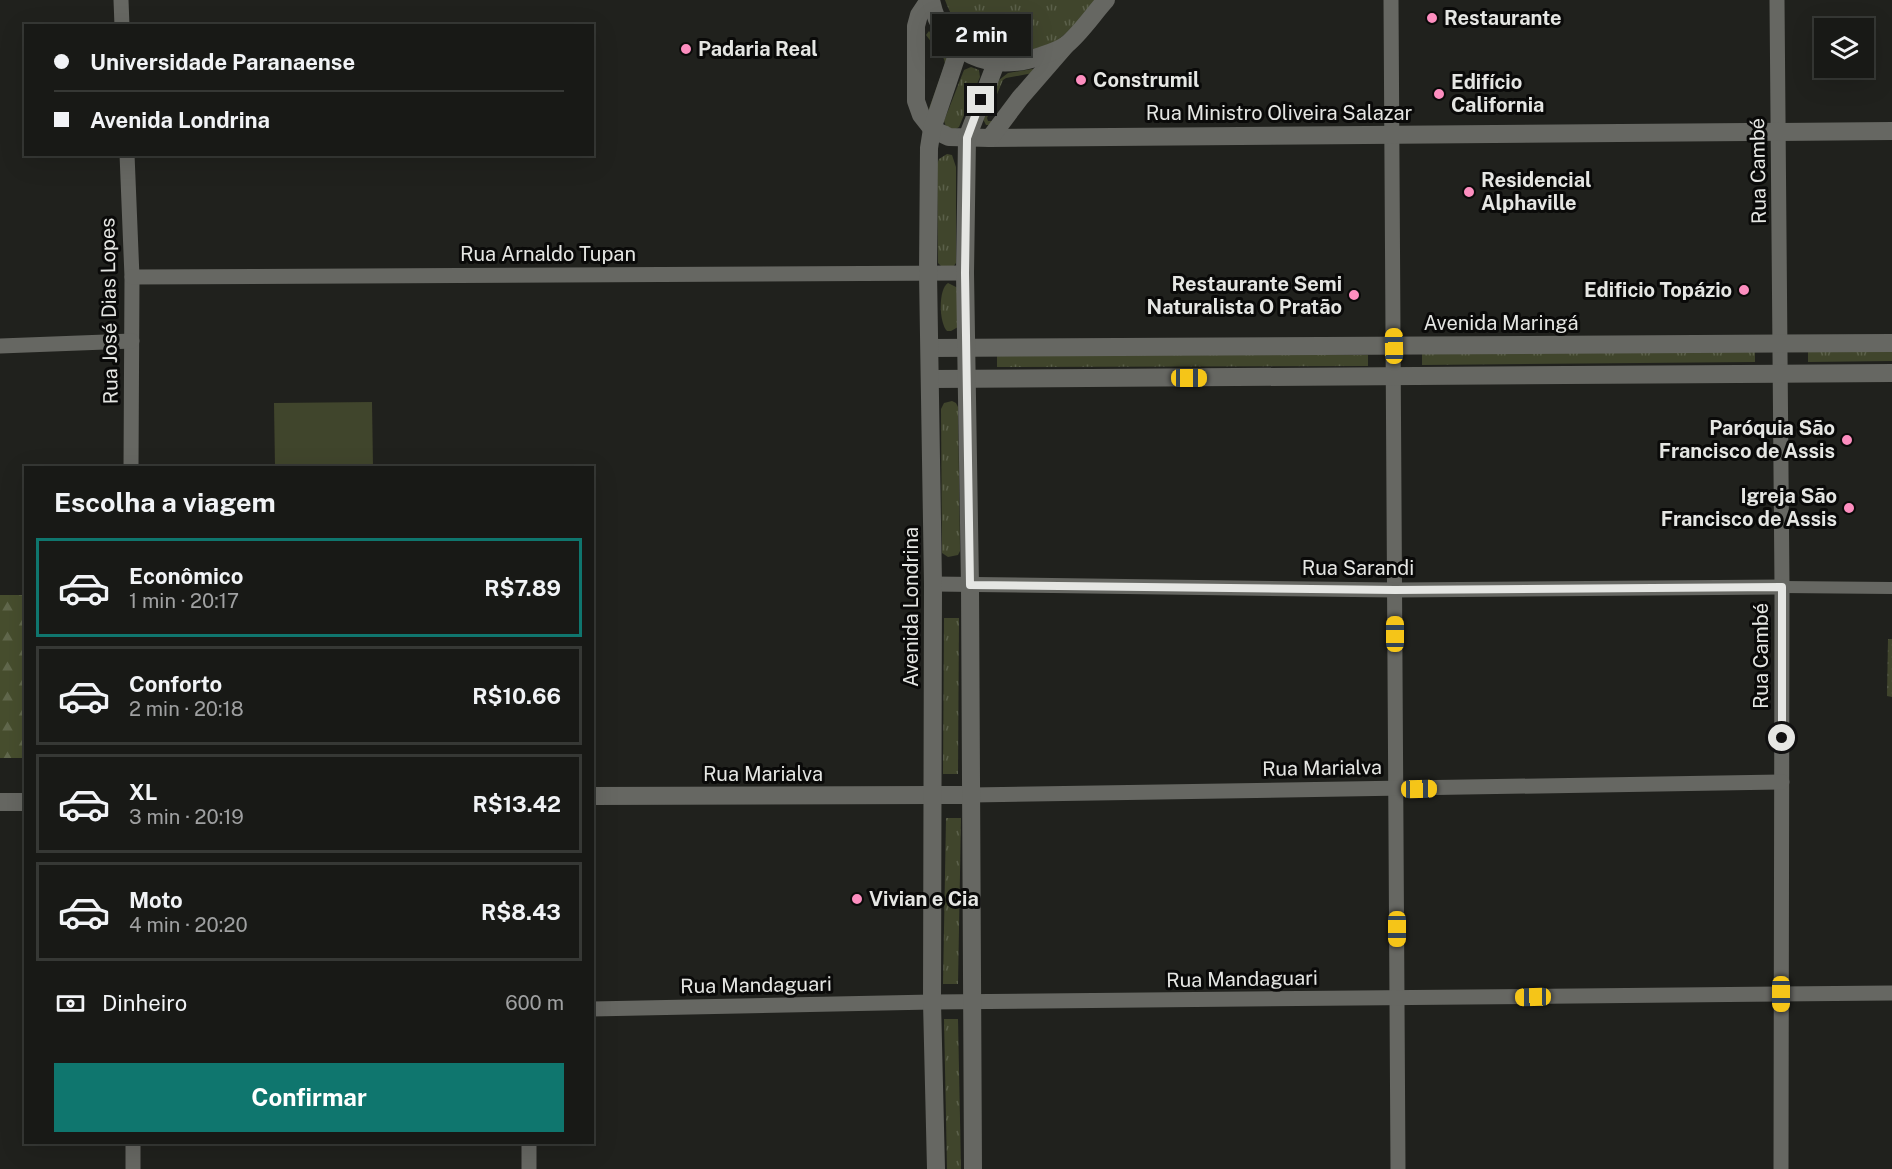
<!DOCTYPE html>
<html lang="pt">
<meta charset="utf-8">
<style>
body{margin:0;font-family:"Public Sans",sans-serif;background:#21221f;color:#f1f3f6;height:100vh;display:flex;flex-direction:column;font-size:22px;white-space:nowrap}
*{box-sizing:border-box;margin:0}
p{font-size:20px;color:#9fa0a1}
.icon{flex:none;width:33px;height:33px;fill:none;stroke:currentColor;stroke-width:2;stroke-linecap:round;stroke-linejoin:round}
.map{position:relative;flex:1;overflow:hidden}
.details{position:absolute;left:24px;top:466px;width:570px;height:678px;display:flex;flex-direction:column;background:#181916;border-radius:0px;box-shadow:0 6px 24px #0002,0 0 0 2px #363835}
.details>*{flex:none}
.top-card{position:absolute;left:24px;top:24px;width:570px;height:132px;border-radius:0px;box-shadow:0 6px 24px #0002,0 0 0 2px #363835;display:grid;align-content:center;height:132px;padding:0 30px;background:#181916}
.buttons{position:absolute;left:1814px;top:18px;display:grid;gap:12px}
.buttons a{display:grid;place-items:center;width:60px;height:60px;border-radius:0px;background:#181916;box-shadow:0 6px 24px #0002,0 0 0 2px #363835;font-size:30px}
.end{position:absolute;width:27px;height:27px;margin:-14px;border:8px solid #e5e6e3;background:#111;box-shadow:0 0 0 3px #111}
.from{border-radius:50%}
.bubble{position:absolute;height:42px;border-radius:0px;background:#181916;box-shadow:0 6px 24px #0002,0 0 0 2px #363835;font-size:20px;font-weight:700;line-height:42px;text-align:center}
.car{position:absolute;width:18px;height:36px;margin:-18px -9px;border-radius:8px;box-shadow:0 0 4px 2px #0007;background:linear-gradient(#f5c518 24%,#345 0 40%,#f5c518 0 76%,#345 0 86%,#f5c518 0)}
.top-card b{display:flex;align-items:center;gap:21px;height:57px;font-size:22px}
.top-card b+b{border-top:2px solid #363835}
.top-card i{width:15px;height:15px;background:#f1f3f6}
ul{padding:0;list-style:none}
li{display:flex;align-items:center;gap:18px;height:99px;margin:0 12px 9px;padding:0 18px;border:3px solid #363835;border-radius:0px}
li div{flex:1}
li b{display:block;font-size:22px}
li em{font-style:normal;font-weight:700}
li.active{border-color:#0f766e}
li>.icon{width:54px;height:54px;stroke-width:1.5}
h2{padding:0 30px;font-size:27px;line-height:72px}
.pay{display:flex;align-items:center;gap:15px;height:66px;padding:0 30px;font-size:22px}
.pay p{margin-inline-start:auto}
.button{display:flex;gap:12px;margin-top:auto;padding:12px 30px}
.button a{flex:1;height:69px;border-radius:0px;background:#0f766e;color:#fff;font-size:24px;font-weight:700;line-height:69px;text-align:center}
.map>svg:first-child{display:block}
.grass{fill:#40452c}
.forest{fill:url(#forest-firs)}
.park{fill:url(#park-tufts)}
.garden{fill:url(#garden-dots)}
.lines{fill:none;stroke-linecap:round;stroke-linejoin:round}
.pedestrian{stroke:#666762;stroke-width:12}
.minor{stroke:#666762;stroke-width:15}
.tertiary{stroke:#666762;stroke-width:18}
.secondary{stroke:#666762;stroke-width:18}
.route{stroke:#e5e6e3;stroke-width:8}
.poi-dot{fill:#fd8ebf;stroke:#0a0a09;stroke-width:2}
.labels{text-anchor:middle;stroke-width:6;stroke-linejoin:round;paint-order:stroke}
.poi-label{font-size:20px;font-weight:bold;fill:#e5e6e3;stroke:#0a0a09;text-anchor:start}
.street-label{font-size:20px;fill:#e5e6e3;stroke:#0a0a09}
</style>
<div class="map">
<svg width="1892" height="1169" viewBox="0 0 1892 1169">
<defs>
<pattern id="forest-firs" width="22" height="20" patternUnits="userSpaceOnUse" patternTransform="scale(1.5)"><rect width="22" height="20" fill="#474e2e"/><path d="M5 1l3.5 6h-7zM16 11l3.5 6h-7z" fill="#61684c"/></pattern>
<pattern id="park-tufts" width="24" height="20" patternUnits="userSpaceOnUse" patternTransform="scale(1.5)"><rect width="24" height="20" fill="#40452c"/><path d="M3 7l-1-3M5 7V3M7 7l1-3M15 17l-1-3M17 17v-4M19 17l1-3" fill="none" stroke="#5b604a"/></pattern>
<pattern id="garden-dots" width="8" height="8" patternUnits="userSpaceOnUse" patternTransform="scale(1.5)"><rect width="8" height="8" fill="#40452c"/><path d="M2 2h.1M6 6h.1" fill="none" stroke="#5b604a" stroke-width="1.8" stroke-linecap="round"/></pattern>
</defs>
<rect width="100%" height="100%" fill="#20211d"/>
<polygon class="grass" points="372,402 373,468 275,468 274,403"/>
<rect class="forest" x="0" y="595" width="25" height="163"/>
<g class="park">
<path d="M945 0H1098C1082 17 1067 36 1046 48 1039 51 1031 52 1023 53 986 58 957 34 945 0Z"/>
<polygon points="929,31 950,59 932,116 927,114 945,64 944,59 926,35"/>
<polygon points="971,67 979,70 980,77 959,127 954,130 946,127 944,121 964,70"/>
<polygon points="1038,68 1038,72 1006,78 1003,80 987,118 988,121 995,121 989,125 986,125 983,119 999,80 1008,73"/>
<polygon points="947,154 952,155 956,167 956,263 953,267 941,266 938,263 937,164 939,159"/>
<path d="M948 283 958 288V327L951 331H947C939 323 938 289 948 283Z"/>
<polygon points="1892,348 1892,361 1808,362 1808,349"/>
<polygon points="1755,350 1755,362 1422,365 1422,353"/>
<polygon points="997,355 1368,355 1368,366 997,367"/>
<polygon points="952,401 956,403 958,407 960,551 958,555 948,557 942,553 941,409 944,403"/>
<polygon points="944,618 959,618 958,774 943,774"/>
<polygon points="946,818 961,818 958,984 943,984"/>
<polygon points="944,1019 958,1019 961,1169 947,1169"/>
</g>
<polygon class="garden" points="1888,639 1892,639 1892,697 1887,696"/>
<g class="lines">
<polyline class="pedestrian" points="1782,587 1892,588"/>
<g class="minor">
<polyline points="121,0 122,26"/>
<polyline points="1391,0 1398,1169"/>
<polyline points="1777,0 1782,587 1781,1169"/>
<polyline points="127,154 132,277 131,468"/>
<polyline points="132,277 965,273"/>
<polyline points="0,346 132,341"/>
<polyline points="933,584 1395,590 1782,587"/>
<polyline points="971,795 1782,782"/>
<polyline points="592,1009 932,1002 1892,993"/>
<polyline points="133,1143 133,1169"/>
<polyline points="529,1143 529,1169"/>
</g>
<g class="tertiary">
<polyline points="990,138 1892,131"/>
<polyline points="930,348 1892,343"/>
<polyline points="931,379 1892,373"/>
<polyline points="592,796 934,795"/>
<polyline points="0,802 26,802"/>
</g>
<g class="secondary">
<polyline points="929,0 919,15 916,26 916,101 921,115 932,129 949,137 990,138 1020,98 1066,45"/>
<path d="M931 0C942 55 992 74 1041 56 1049 53 1059 50 1066 45 1080 34 1094 13 1106 0"/>
<polyline points="934,795 971,795"/>
<polyline points="936,1169 932,1002 933,584 928,273 929,148 932,129 959,49"/>
<polyline points="973,1169 970,585 965,273 967,138 996,63"/>
</g>
</g>
<g class="lines">
<polyline class="route" points="981,100 967,138 965,273 970,585 1395,590 1782,587 1782,738"/>
</g>
<g class="poi-dot">
<circle cx="1432" cy="18" r="6"/>
<circle cx="686" cy="49" r="6"/>
<circle cx="1081" cy="80" r="6"/>
<circle cx="1439" cy="94" r="6"/>
<circle cx="1469" cy="192" r="6"/>
<circle cx="1744" cy="290" r="6"/>
<circle cx="1354" cy="295" r="6"/>
<circle cx="1847" cy="440" r="6"/>
<circle cx="1849" cy="508" r="6"/>
<circle cx="857" cy="899" r="6"/>
</g>
<g class="labels">
<g class="poi-label">
<text x="1444" y="25">Restaurante</text>
<text x="698" y="56">Padaria Real</text>
<text x="1093" y="87">Construmil</text>
<text x="1451" y="89">Edifício<tspan x="1451" dy="23">California</tspan></text>
<text x="1481" y="187">Residencial<tspan x="1481" dy="23">Alphaville</tspan></text>
<text x="1342" y="291" text-anchor="end">Restaurante Semi<tspan x="1342" dy="23">Naturalista O Pratão</tspan></text>
<text x="1732" y="297" text-anchor="end">Edificio Topázio</text>
<text x="1835" y="435" text-anchor="end">Paróquia São<tspan x="1835" dy="23">Francisco de Assis</tspan></text>
<text x="1837" y="503" text-anchor="end">Igreja São<tspan x="1837" dy="23">Francisco de Assis</tspan></text>
<text x="869" y="906">Vivian e Cia</text>
</g>
<g class="street-label">
<text x="1279" y="120">Rua Ministro Oliveira Salazar</text>
<text transform="translate(1758 171) rotate(-91)" y="7">Rua Cambé</text>
<text x="548" y="261">Rua Arnaldo Tupan</text>
<text transform="translate(109 311) rotate(-91)" y="7">Rua José Dias Lopes</text>
<text x="1501" y="330">Avenida Maringá</text>
<text x="1358" y="575">Rua Sarandi</text>
<text transform="translate(911 607) rotate(-90)" y="7">Avenida Londrina</text>
<text transform="translate(1761 656) rotate(-90)" y="7">Rua Cambé</text>
<text transform="translate(1322 768) rotate(-1)" y="7">Rua Marialva</text>
<text x="763" y="781">Rua Marialva</text>
<text transform="translate(1242 979) rotate(-1)" y="7">Rua Mandaguari</text>
<text transform="translate(756 985) rotate(-1)" y="7">Rua Mandaguari</text>
</g>
</g>
</svg>
<div class="buttons">
<a><svg class="icon" aria-label="layers" viewBox="0 0 24 24"><path d="M12 4l9 5-9 5-9-5zM3 14l9 5 9-5"/></svg></a>
</div>
<i class="end from" style="left:1782px;top:738px"></i>
<i class="end" style="left:981px;top:100px"></i>
<div class="bubble" style="left:932px;top:14px;width:99px">2 min</div>
<i class="car" style="left:1394px;top:346px;rotate:359deg"></i>
<i class="car" style="left:1189px;top:378px;rotate:90deg"></i>
<i class="car" style="left:1395px;top:634px;rotate:0deg"></i>
<i class="car" style="left:1419px;top:789px;rotate:89deg"></i>
<i class="car" style="left:1397px;top:929px;rotate:180deg"></i>
<i class="car" style="left:1781px;top:994px;rotate:180deg"></i>
<i class="car" style="left:1533px;top:997px;rotate:269deg"></i>
<div class="top-card">
<b><i class="from"></i>Universidade Paranaense</b>
<b><i></i>Avenida Londrina</b>
</div>
<section class="details">
<h2>Escolha a viagem</h2>
<ul>
<li class="active"><svg class="icon" aria-label="car" viewBox="0 0 24 24"><path d="M5 17H2v-5l4-1 3-4h7l3 4 3 1v5h-3M9 17h6M6 11h13"/><circle cx="7" cy="17" r="2"/><circle cx="17" cy="17" r="2"/></svg><div><b>Econômico</b><p>1 min · 20:17</p></div><em>R$7.89</em></li>
<li><svg class="icon" aria-label="car" viewBox="0 0 24 24"><path d="M5 17H2v-5l4-1 3-4h7l3 4 3 1v5h-3M9 17h6M6 11h13"/><circle cx="7" cy="17" r="2"/><circle cx="17" cy="17" r="2"/></svg><div><b>Conforto</b><p>2 min · 20:18</p></div><em>R$10.66</em></li>
<li><svg class="icon" aria-label="car" viewBox="0 0 24 24"><path d="M5 17H2v-5l4-1 3-4h7l3 4 3 1v5h-3M9 17h6M6 11h13"/><circle cx="7" cy="17" r="2"/><circle cx="17" cy="17" r="2"/></svg><div><b>XL</b><p>3 min · 20:19</p></div><em>R$13.42</em></li>
<li><svg class="icon" aria-label="car" viewBox="0 0 24 24"><path d="M5 17H2v-5l4-1 3-4h7l3 4 3 1v5h-3M9 17h6M6 11h13"/><circle cx="7" cy="17" r="2"/><circle cx="17" cy="17" r="2"/></svg><div><b>Moto</b><p>4 min · 20:20</p></div><em>R$8.43</em></li>
</ul>
<div class="pay"><svg class="icon" aria-label="cash" viewBox="0 0 24 24"><path d="M3 7h18v10H3z"/><circle cx="12" cy="12" r="2"/></svg>Dinheiro<p>600 m</p></div>
<div class="button"><a>Confirmar</a></div>
</section>
</div>
